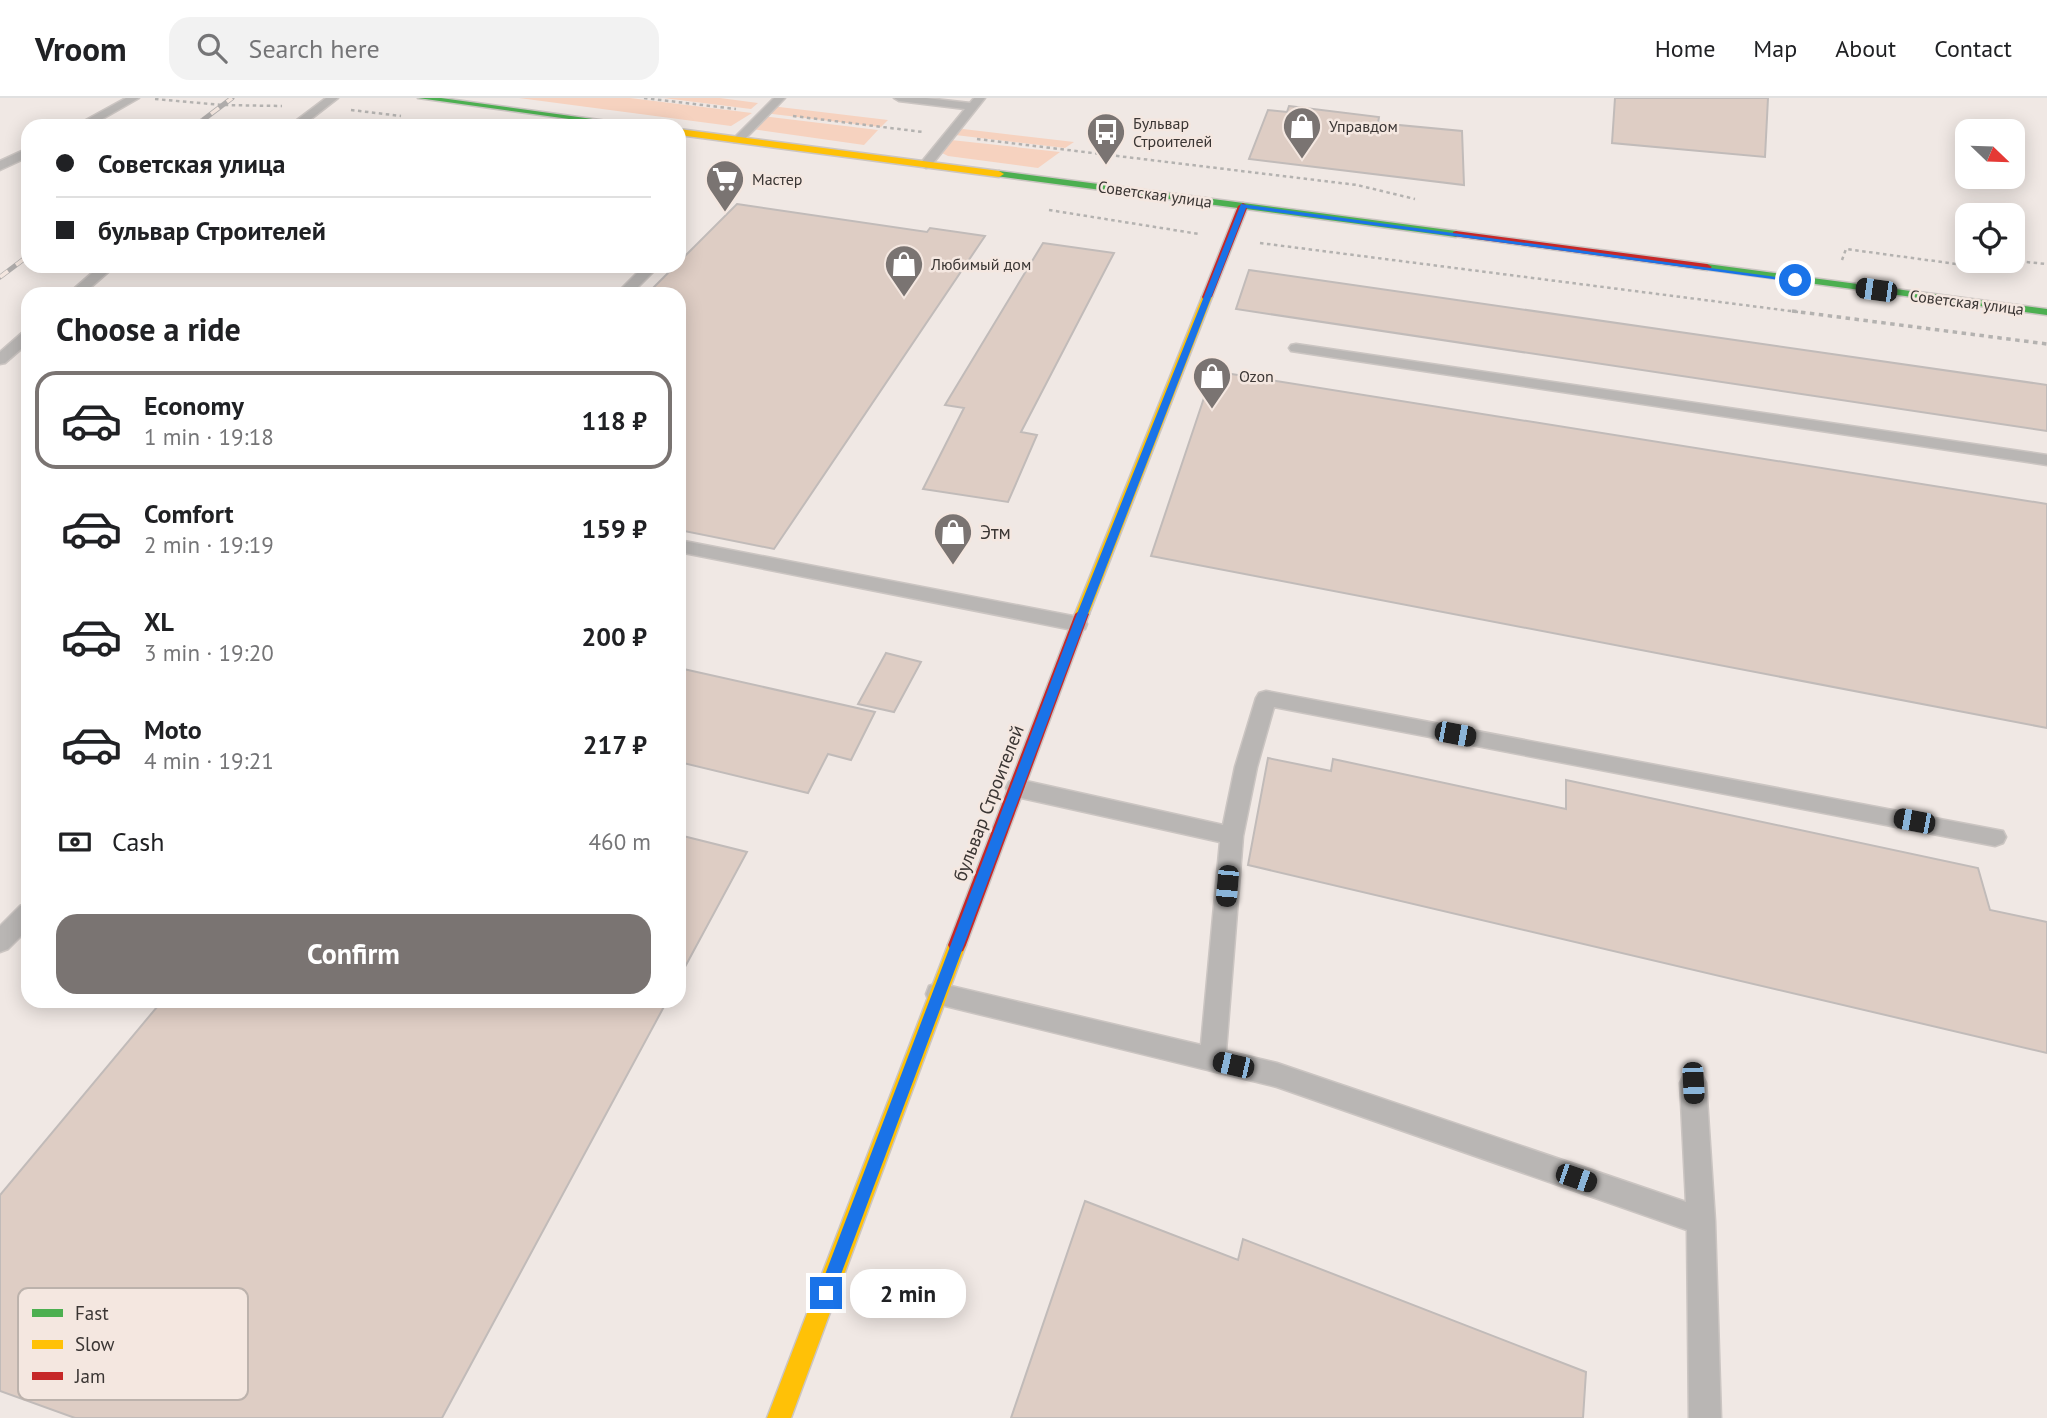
<!DOCTYPE html>
<meta charset="utf-8">
<style>
body{margin:0;font-family:"PT Sans",sans-serif;background:#f2f2f2;color:#202124;height:100vh;display:flex;flex-direction:column;font-size:26px;white-space:nowrap}
*{box-sizing:border-box;margin:0}
p{font-size:23px;color:#757577}
.icon{flex:none;width:38px;height:38px;fill:none;stroke:currentColor;stroke-width:2;stroke-linecap:round;stroke-linejoin:round}
.map{position:relative;flex:1;overflow:hidden}
.drawer{position:absolute;left:21px;top:189px;width:665px;height:721px;display:flex;flex-direction:column;background:#fff;border-radius:21px;box-shadow:0 4px 18px #0003}
.drawer>*{flex:none}
.banner{position:absolute;left:21px;top:21px;width:665px;height:154px;border-radius:21px;box-shadow:0 4px 18px #0003;display:grid;align-content:center;height:154px;padding:0 35px;background:#fff}
.needle{width:46px;rotate:113deg}
.controls{position:absolute;left:1955px;top:21px;display:grid;gap:14px}
.controls a{display:grid;place-items:center;width:70px;height:70px;border-radius:14px;background:#fff;box-shadow:0 4px 18px #0003;font-size:35px}
.end{position:absolute;width:32px;height:32px;margin:-16px;border:9px solid #1a73e8;background:#fff;box-shadow:0 0 0 4px #fff}
.from{border-radius:50%}
.bubble{position:absolute;height:49px;border-radius:21px;background:#fff;box-shadow:0 4px 18px #0003;font-size:23px;font-weight:600;line-height:49px;text-align:center}
.car{position:absolute;width:21px;height:42px;margin:-21px -10px;border-radius:9px;box-shadow:0 0 5px 2px #0007;background:linear-gradient(#222 24%,#8ab4d8 0 40%,#222 0 76%,#8ab4d8 0 86%,#222 0)}
.banner b{display:flex;align-items:center;gap:24px;height:66px;font-size:26px}
.banner b+b{border-top:2px solid #e0e0e0}
.banner i{width:18px;height:18px;background:#202124}
ul{padding:0;list-style:none}
li{display:flex;align-items:center;gap:21px;height:98px;margin:0 14px 10px;padding:0 21px;border:4px solid transparent;border-radius:21px}
li div{flex:1}
li b{display:block;font-size:26px}
li em{font-style:normal;font-weight:600}
li.active{border-color:#7a7472}
li>.icon{width:63px;height:63px;stroke-width:1.5}
h2{padding:0 35px;font-size:32px;line-height:84px}
.pay{display:flex;align-items:center;gap:18px;height:77px;padding:0 35px;font-size:26px}
.pay p{margin-inline-start:auto}
.button{display:flex;gap:14px;margin-top:auto;padding:14px 35px}
.button a{flex:1;height:80px;border-radius:21px;background:#7a7472;color:#fff;font-size:28px;font-weight:600;line-height:80px;text-align:center}
header{display:flex;align-items:center;gap:42px;box-sizing:border-box;height:98px;padding:0 35px;background:#fff;border-bottom:2px solid #e0e0e0}
header strong{font-size:33px}
nav{display:flex;gap:38px;margin-inline-start:auto;font-size:24px}
.search{width:490px;height:63px;background:#f2f2f2;display:flex;align-items:center;gap:18px;box-sizing:border-box;padding:0 24px;border-radius:21px;color:#757577;font-size:26px}
.map>svg:first-child{display:block}
.green{fill:#f6d2bf}
.building{fill:#decdc4;stroke:#c1bbb9;stroke-width:2}
.lines{fill:none;stroke-linecap:round;stroke-linejoin:round}
.lane-casing{stroke:#cbc5c2;stroke-width:3}
.fast-casing{stroke:#cbc5c2;stroke-width:3}
.slow-casing{stroke:#cbc5c2;stroke-width:3}
.jam-casing{stroke:#cbc5c2;stroke-width:3}
.path-far1{stroke:#b4b2b0;stroke-width:2.5;stroke-dasharray:3.5 3.5;stroke-linecap:butt}
.path{stroke:#b4b2b0;stroke-width:3.5;stroke-dasharray:4.5 4.5;stroke-linecap:butt}
.lane{fill:#b9b6b4;fill-rule:evenodd}
.fast{fill:#4caf50;fill-rule:evenodd}
.slow{fill:#ffc107;fill-rule:evenodd}
.jam{fill:#c62828;fill-rule:evenodd}
.rail-casing{stroke:#afacab;stroke-width:5}
.rail{stroke:#f4e7e0;stroke-width:3.5;stroke-dasharray:10;stroke-linecap:butt}
.route{fill:#1a73e8}
.labels{text-anchor:middle;stroke-width:5;stroke-linejoin:round;paint-order:stroke}
.far-poi-label{font-size:16px;fill:#3b3634;stroke:#f4e7e0;text-anchor:start}
.far-street-label{font-size:16px;fill:#3b3634;stroke:#f4e7e0}
.poi-label{font-size:19px;fill:#3b3634;stroke:#f4e7e0;text-anchor:start}
.street-label{font-size:19px;fill:#3b3634;stroke:#f4e7e0}
.key{fill:#f4e7e0;stroke:#bcb2ac;stroke-width:2}
.key-label{font-size:19px;fill:#3b3634}
</style>
<header>
<strong>Vroom</strong>
<div class="search"><svg class="icon" aria-label="search" viewBox="0 0 24 24"><circle cx="10" cy="10" r="6"/><path d="M15 15l6 6"/></svg>Search here</div>
<nav><a>Home</a><a>Map</a><a>About</a><a>Contact</a></nav>
</header>
<div class="map">
<svg width="2047" height="1320" viewBox="0 0 2047 1320">
<rect width="100%" height="100%" fill="#f0e8e4"/>
<g class="green">
<polygon points="519,0 630,0 752,15 731,28"/>
<polygon points="663,0 720,0 758,5 751,11"/>
<polygon points="771,8 888,22 881,29 764,15"/>
<polygon points="761,18 878,32 864,47 752,31"/>
<polygon points="963,31 1074,44 1065,50 947,36"/>
<polygon points="942,41 1060,54 1038,70 948,58 938,53"/>
</g>
<g class="building">
<polygon points="1615,0 1768,0 1765,59 1612,45"/>
<polygon points="1289,8 1379,19 1378,25 1462,33 1464,87 1249,61 1268,12 1287,14"/>
<polygon points="737,106 927,134 930,130 985,138 774,451 679,432 679,196 647,196 675,168 679,168 679,164"/>
<polygon points="1043,145 1114,155 1021,334 1037,337 1008,404 923,391 964,310 945,307"/>
<polygon points="1249,172 2047,287 2047,333 1236,211"/>
<polygon points="1213,273 2047,406 2047,630 1151,458"/>
<polygon points="886,555 921,564 894,614 858,606"/>
<polygon points="679,570 875,614 851,662 828,656 808,695 679,664"/>
<polygon points="1268,660 1331,673 1333,661 1566,711 1566,682 1978,770 1990,812 2047,824 2047,955 1248,767"/>
<polygon points="679,737 747,754 679,880"/>
<polygon points="162,903 667,903 442,1320 75,1320 0,1293 0,1097"/>
<polygon points="1085,1103 1238,1162 1243,1141 1586,1274 1583,1320 1011,1320"/>
</g>
<g class="lines">
<g class="lane-casing">
<g id="lane">
<polygon points="126,0 139,0 90,28 75,28"/>
<polygon points="326,0 338,0 302,28 289,28"/>
<polygon points="774,0 785,0 742,44 734,44 734,40"/>
<polygon points="894,0 926,0 970,5 974,0 985,0 930,69 926,70 920,66 965,11 899,3"/>
<polygon points="28,50 28,59 0,72 0,63"/>
<polygon points="100,168 115,168 83,196 68,196"/>
<polygon points="644,168 659,168 631,196 616,196"/>
<polygon points="28,233 28,245 5,265 0,266 0,254 23,234"/>
<polygon points="1296,246 2047,357 2047,367 1291,253 1289,250 1291,247"/>
<polygon points="679,442 1078,519 1085,521 1087,526 1085,531 1078,533 679,454"/>
<polygon points="1266,593 2003,733 2006,739 2003,745 1995,748 1274,609 1257,669 1243,738 1226,953 1277,965 1686,1104 1680,985 1684,976 1693,973 1702,976 1706,985 1715,1123 1721,1320 1689,1320 1687,1132 1277,989 929,904 926,896 929,888 938,885 1201,947 1220,744 1017,699 1009,696 1006,690 1009,684 1017,681 1223,727 1235,669 1256,600 1259,595"/>
<polygon points="28,805 28,831 8,851 0,854 0,828 20,808"/>
</g>
</g>
<g class="fast-casing">
<g id="fast">
<polygon points="418,0 441,0 643,28 619,28"/>
<polygon points="999,73 1456,133 1461,136 1456,139 996,78 994,76"/>
<polygon points="1707,166 2047,211 2047,217 1703,171 1702,169"/>
</g>
</g>
<g class="slow-casing">
<g id="slow">
<polygon points="679,31 999,73 1004,76 999,79 679,37"/>
<polygon points="1207,196 1212,199 1089,516 1087,519 1077,519 1075,516 1202,199"/>
<polygon points="957,839 963,841 966,847 791,1320 767,1320 948,847 951,841"/>
</g>
</g>
<g class="jam-casing">
<g id="jam">
<polygon points="1243,105 1248,108 1212,199 1203,201 1202,199 1238,108"/>
<polygon points="1456,133 1707,166 1712,169 1707,172 1453,138 1453,134"/>
<polygon points="1082,511 1089,516 966,847 963,853 957,855 951,853 948,847 1075,516"/>
</g>
</g>
<g class="path-far1">
<polyline points="644,0 736,11"/>
<polyline points="155,1 222,7 282,8"/>
<polyline points="351,12 401,18"/>
<polyline points="793,18 923,34"/>
<polyline points="977,41 1357,87 1415,101"/>
<polyline points="1049,112 1199,136"/>
<polyline points="1260,145 1806,215"/>
<polyline points="1842,162 1846,151 2008,173 2026,164 2047,166"/>
</g>
<polyline class="path" points="1792,213 2047,246"/>
<use href="#lane" class="lane"/>
<use href="#fast" class="fast"/>
<use href="#slow" class="slow"/>
<use href="#jam" class="jam"/>
<g class="rail-casing">
<g id="rail">
<polyline points="195,28 232,0"/>
<polyline points="0,179 28,158"/>
</g>
</g>
<use href="#rail" class="rail"/>
</g>
<polygon class="route" points="1241,106 1798,182 1795,184 1246,110 1084,526 834,1195 831,1201 826,1203 820,1201 818,1195 1073,526"/>
<defs>
<g id="shop-pin" transform="scale(2.0125)"><path d="M0 17L-7.5 6A9.5 9.5 0 1 1 7.5 6Z" fill="#7a7472" stroke="#f4e7e0"/><path d="M-5-2.5h2.3a2.7 3.5 0 0 1 5.4 0H5L5.5 6h-11ZM-1.5-2.5h3a1.5 2.3 0 0 0-3 0Z" fill="#fff"/></g>
<g id="bus-pin" transform="scale(2.0125)"><path d="M0 17L-7.5 6A9.5 9.5 0 1 1 7.5 6Z" fill="#7a7472" stroke="#f4e7e0"/><path d="M-5-6H5V4H4V6H2V4H-2V6H-4V4H-5ZM-3.5-4V0h7V-4ZM-3.5 1.2v1.5H-2V1.2ZM2 1.2v1.5H3.5V1.2Z" fill="#fff"/></g>
<g id="supermarket-pin" transform="scale(2.0125)"><path d="M0 17L-7.5 6A9.5 9.5 0 1 1 7.5 6Z" fill="#7a7472" stroke="#f4e7e0"/><path d="M-6-5.5h2.5l.6 2H6L4.5 2H-2.5L-4.4-4H-6ZM-1.5 3.2a1.3 1.3 0 1 0 .1 0ZM3 3.2a1.3 1.3 0 1 0 .1 0Z" fill="#fff"/></g>
</defs>
<g fill-rule="evenodd">
<use href="#shop-pin" x="1302" y="28"/>
<use href="#bus-pin" x="1106" y="34"/>
<use href="#supermarket-pin" x="725" y="81"/>
<use href="#shop-pin" x="904" y="166"/>
<use href="#shop-pin" x="1212" y="278"/>
<use href="#shop-pin" x="953" y="434"/>
</g>
<g class="labels">
<g class="far-poi-label">
<text x="1133" y="31">Бульвар<tspan x="1133" dy="18">Строителей</tspan></text>
<text x="1329" y="34">Управдом</text>
<text x="752" y="87">Мастер</text>
<text x="931" y="172">Любимый дом</text>
<text x="1239" y="284">Ozon</text>
</g>
<g class="far-street-label">
<text transform="translate(1155 96) rotate(8)" y="6">Советская улица</text>
<text transform="translate(1967 204) rotate(7)" y="6">Советская улица</text>
</g>
<g class="poi-label">
<text x="980" y="441">Этм</text>
</g>
<g class="street-label">
<text transform="translate(988 705) rotate(-69)" y="7">бульвар Строителей</text>
</g>
</g>
<rect x="18" y="1190" width="230" height="112" rx="10" class="key"/>
<rect x="32" y="1211" width="31" height="8" fill="#4caf50"/>
<rect x="32" y="1242" width="31" height="9" fill="#ffc107"/>
<rect x="32" y="1274" width="31" height="8" fill="#c62828"/>
<g class="key-label">
<text x="75" y="1222">Fast</text>
<text x="75" y="1253">Slow</text>
<text x="75" y="1285">Jam</text>
</g>
</svg>
<div class="controls">
<a><svg class="needle" viewBox="-14 -14 28 28"><path d="M0-13l5 13h-10z" fill="#e53935"/><path d="M0 13l5-13h-10z" fill="#757577"/></svg></a>
<a><svg class="icon" aria-label="locate" viewBox="0 0 24 24"><circle cx="12" cy="12" r="6"/><path d="M12 2v4M12 18v4M2 12h4M18 12h4"/></svg></a>
</div>
<i class="end from" style="left:1795px;top:182px"></i>
<i class="end" style="left:826px;top:1195px"></i>
<div class="bubble" style="left:850px;top:1171px;width:116px">2 min</div>
<i class="car" style="left:1876px;top:192px;rotate:278deg"></i>
<i class="car" style="left:1455px;top:636px;rotate:101deg"></i>
<i class="car" style="left:1914px;top:723px;rotate:281deg"></i>
<i class="car" style="left:1227px;top:788px;rotate:185deg"></i>
<i class="car" style="left:1233px;top:967px;rotate:283deg"></i>
<i class="car" style="left:1693px;top:985px;rotate:177deg"></i>
<i class="car" style="left:1576px;top:1080px;rotate:109deg"></i>
<div class="banner">
<b><i class="from"></i>Советская улица</b>
<b><i></i>бульвар Строителей</b>
</div>
<section class="drawer">
<h2>Choose a ride</h2>
<ul>
<li class="active"><svg class="icon" aria-label="car" viewBox="0 0 24 24"><path d="M5 17H2v-5l4-1 3-4h7l3 4 3 1v5h-3M9 17h6M6 11h13"/><circle cx="7" cy="17" r="2"/><circle cx="17" cy="17" r="2"/></svg><div><b>Economy</b><p>1 min · 19:18</p></div><em>118 ₽</em></li>
<li><svg class="icon" aria-label="car" viewBox="0 0 24 24"><path d="M5 17H2v-5l4-1 3-4h7l3 4 3 1v5h-3M9 17h6M6 11h13"/><circle cx="7" cy="17" r="2"/><circle cx="17" cy="17" r="2"/></svg><div><b>Comfort</b><p>2 min · 19:19</p></div><em>159 ₽</em></li>
<li><svg class="icon" aria-label="car" viewBox="0 0 24 24"><path d="M5 17H2v-5l4-1 3-4h7l3 4 3 1v5h-3M9 17h6M6 11h13"/><circle cx="7" cy="17" r="2"/><circle cx="17" cy="17" r="2"/></svg><div><b>XL</b><p>3 min · 19:20</p></div><em>200 ₽</em></li>
<li><svg class="icon" aria-label="car" viewBox="0 0 24 24"><path d="M5 17H2v-5l4-1 3-4h7l3 4 3 1v5h-3M9 17h6M6 11h13"/><circle cx="7" cy="17" r="2"/><circle cx="17" cy="17" r="2"/></svg><div><b>Moto</b><p>4 min · 19:21</p></div><em>217 ₽</em></li>
</ul>
<div class="pay"><svg class="icon" aria-label="cash" viewBox="0 0 24 24"><path d="M3 7h18v10H3z"/><circle cx="12" cy="12" r="2"/></svg>Cash<p>460 m</p></div>
<div class="button"><a>Confirm</a></div>
</section>
</div>
